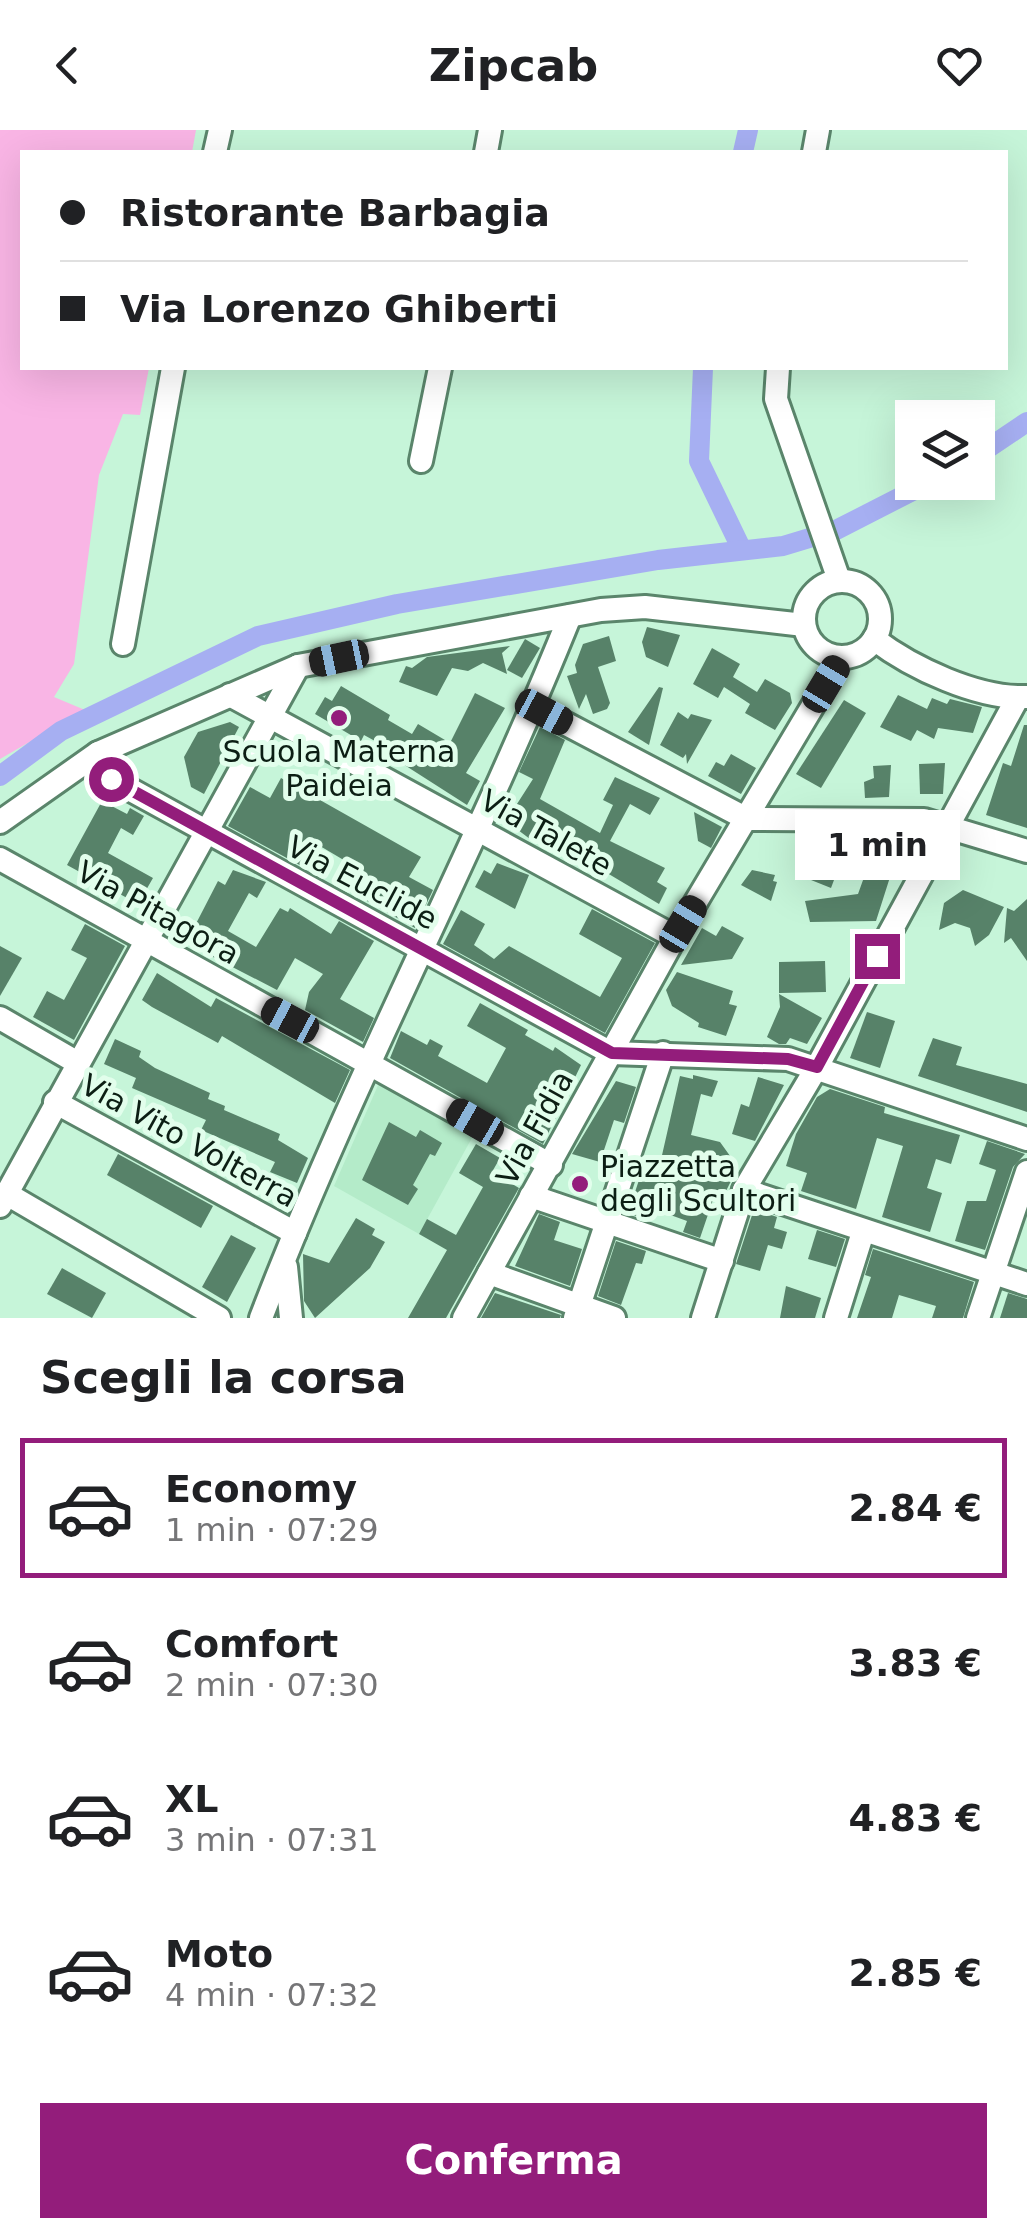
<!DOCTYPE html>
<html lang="it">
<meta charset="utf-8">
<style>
body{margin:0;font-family:"DejaVu Sans",sans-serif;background:#f6f6f6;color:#202124;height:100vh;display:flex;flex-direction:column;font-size:38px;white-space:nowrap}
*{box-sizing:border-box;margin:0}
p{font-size:32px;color:#757577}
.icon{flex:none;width:55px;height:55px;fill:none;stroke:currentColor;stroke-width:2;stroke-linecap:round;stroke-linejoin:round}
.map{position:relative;height:1188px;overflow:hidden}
.panel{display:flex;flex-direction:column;background:#fff;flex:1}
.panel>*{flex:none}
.top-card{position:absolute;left:20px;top:20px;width:988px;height:220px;border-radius:0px;box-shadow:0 10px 40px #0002;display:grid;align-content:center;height:220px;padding:0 40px;background:#fff}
.controls{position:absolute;left:895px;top:270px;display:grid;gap:20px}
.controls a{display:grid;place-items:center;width:100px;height:100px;border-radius:0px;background:#fff;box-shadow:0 10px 40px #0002;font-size:50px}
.end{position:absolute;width:45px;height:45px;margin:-22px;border:12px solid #931d7b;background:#fff;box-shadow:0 0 0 5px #fff}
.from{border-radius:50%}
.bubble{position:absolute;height:70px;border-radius:0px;background:#fff;box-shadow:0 10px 40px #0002;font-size:32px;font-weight:600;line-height:70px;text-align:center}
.car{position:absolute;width:30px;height:60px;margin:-30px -15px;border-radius:12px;box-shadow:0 0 8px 2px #0007;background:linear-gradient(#222 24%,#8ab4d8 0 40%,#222 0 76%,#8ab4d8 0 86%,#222 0)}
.top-card b{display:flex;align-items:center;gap:35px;height:95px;font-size:38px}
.top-card b+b{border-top:2px solid #e0e0e0}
.top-card i{width:25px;height:25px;background:#202124}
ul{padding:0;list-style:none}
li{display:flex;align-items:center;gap:30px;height:140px;margin:0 20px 15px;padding:0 20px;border:5px solid transparent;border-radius:0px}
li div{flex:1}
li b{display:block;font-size:38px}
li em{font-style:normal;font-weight:600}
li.on{border-color:#931d7b}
li>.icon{width:90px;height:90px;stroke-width:1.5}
h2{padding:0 40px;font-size:45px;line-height:120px}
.cta{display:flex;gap:20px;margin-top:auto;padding:20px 40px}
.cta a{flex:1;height:115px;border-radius:0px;background:#931d7b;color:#fff;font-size:40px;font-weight:600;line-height:115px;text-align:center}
header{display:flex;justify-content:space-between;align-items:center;height:130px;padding:0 40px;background:#fff;font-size:45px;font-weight:600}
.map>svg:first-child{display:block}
.built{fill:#b4ebc9}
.green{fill:#f9b5e5}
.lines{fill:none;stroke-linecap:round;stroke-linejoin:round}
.canal{stroke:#a6aff2;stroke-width:20}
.building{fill:#578269}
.minor-casing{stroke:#5a856b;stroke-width:28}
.minor{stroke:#fff;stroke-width:22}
.route{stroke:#931d7b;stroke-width:12}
.poi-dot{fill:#931d7b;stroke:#e2feec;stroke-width:4}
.labels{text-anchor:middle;stroke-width:10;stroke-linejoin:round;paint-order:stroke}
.poi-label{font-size:30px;fill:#0c1e14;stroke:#e2feec}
.street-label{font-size:30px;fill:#0c1e14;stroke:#e2feec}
</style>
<header><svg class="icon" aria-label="back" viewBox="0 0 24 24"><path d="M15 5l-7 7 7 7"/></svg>Zipcab<svg class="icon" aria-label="heart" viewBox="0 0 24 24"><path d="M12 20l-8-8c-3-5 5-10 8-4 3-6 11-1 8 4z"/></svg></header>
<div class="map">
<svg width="1027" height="1188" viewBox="0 0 1027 1188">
<rect width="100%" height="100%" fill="#c6f5d9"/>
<polygon class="built" points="379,953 473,1006 419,1104 334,1056"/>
<polygon class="green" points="0,0 196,0 192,22 22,22 22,238 149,238 140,285 123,284 99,345 74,534 54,567 85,580 0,629"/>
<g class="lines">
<g class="canal">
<polyline points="743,22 748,0"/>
<polyline points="703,238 699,331 742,420"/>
<polyline points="978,325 1027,292"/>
<polyline points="0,646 61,601 258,506 397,474 658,430 783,416 836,400 930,352"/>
</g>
</g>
<g class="building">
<polygon points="647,497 680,505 668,537 646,527 642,512"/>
<polygon points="609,506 616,531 598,537 610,573 607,579 593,584 586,564 579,579 567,546 577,543 575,535 583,514"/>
<polygon points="525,509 540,518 522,548 507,540"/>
<polygon points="510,516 502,523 507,544 483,533 468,541 452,538 437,566 399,552 406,536 412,538 427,527"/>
<polygon points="712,518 740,534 733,547 757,562 765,549 790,563 792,573 775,600 745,583 750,574 724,557 718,568 693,554"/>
<polygon points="341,556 390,585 388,590 412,604 418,594 450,613 475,563 505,578 466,643 480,651 467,675 392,627 395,622 364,605 361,611 315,584 325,567 332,571"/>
<polygon points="659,557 663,558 649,615 628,602"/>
<polygon points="898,565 927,579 932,568 947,574 950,569 982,577 973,603 938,598 934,609 917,600 911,611 880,597"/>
<polygon points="844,570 866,583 821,658 796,644"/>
<polygon points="678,582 688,589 691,584 712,590 687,634 686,624 683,628 660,615"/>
<polygon points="230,592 239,597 204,664 191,657 184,627 198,602"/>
<polygon points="1024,595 1027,595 1027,698 986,685 1003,633 1011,636"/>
<polygon points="540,597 565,610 540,669 600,703 613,675 603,670 615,647 660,668 650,685 630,674 610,711 665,738 657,752 667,758 659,774 535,700 530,709 506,691 533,649 519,642"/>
<polygon points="731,624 756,638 741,664 708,646 716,632 724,636"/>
<polygon points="945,633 943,664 920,664 919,634"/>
<polygon points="891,635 889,667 865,668 864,652 874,648 873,636"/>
<polygon points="281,648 421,727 409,747 433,760 415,798 335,753 347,732 320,716 307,739 228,696 250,657 270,668"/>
<polygon points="102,671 127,684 130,678 144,686 133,705 121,698 108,723 153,748 138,774 67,735"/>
<polygon points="694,682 722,697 711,718 698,711"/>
<polygon points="821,712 845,721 831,758 806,748"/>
<polygon points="876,714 898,722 876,791 810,792 805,771 858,764"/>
<polygon points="497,733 529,745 515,779 475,757 484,740 491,744"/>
<polygon points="233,740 266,752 257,768 249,763 228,801 256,817 280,778 288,782 290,778 331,804 339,791 374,811 340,869 374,888 363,912 305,880 309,862 323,844 295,828 277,860 186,813 218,751 225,755"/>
<polygon points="752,740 775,745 773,751 777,752 771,771 741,755"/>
<polygon points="963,760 1004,777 989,805 975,816 970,798 955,793 939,800 944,773"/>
<polygon points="1027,769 1027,831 1011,808 1004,813 1007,778 1014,781"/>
<polygon points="592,779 655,813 605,903 443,814 461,780 485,794 474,815 494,829 509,816 600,867 622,828 579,804"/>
<polygon points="85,794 125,816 74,910 33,887 47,861 64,870 87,828 71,820"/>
<polygon points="722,796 744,808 732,829 681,835 702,798 716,806"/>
<polygon points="0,816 22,828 0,866"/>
<polygon points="825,831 826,862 779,863 779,832"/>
<polygon points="677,842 733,861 729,874 737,876 726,906 698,897 699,893 672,876 666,860"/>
<polygon points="157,843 211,877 216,868 350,940 335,973 222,906 218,913 152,877 142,870"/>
<polygon points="779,864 822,888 807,914 790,908 786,914 779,914 767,907 780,877"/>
<polygon points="480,873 528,900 525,905 553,921 555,917 581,935 543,1014 390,928 401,901 427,915 430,909 443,916 438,926 487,953 506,918 467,896"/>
<polygon points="867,882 895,891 880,938 850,928"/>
<polygon points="933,908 962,917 956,935 1027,954 1027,982 918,946"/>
<polygon points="115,909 141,921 139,927 155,938 210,963 208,969 225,976 224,980 280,1004 278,1010 308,1028 297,1053 270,1042 275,1032 201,1000 206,990 132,958 136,948 104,934"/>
<polygon points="693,945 718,951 712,967 701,964 691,1005 720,1012 738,1037 723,1067 715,1064 700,1108 683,1102 687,1091 654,1079 650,1091 628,1083 641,1044 646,1045 650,1031 660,1034 680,946 693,949"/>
<polygon points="758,947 784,955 755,1011 732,1004 741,974 749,977"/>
<polygon points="616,951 636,957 624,993 614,990 600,1032 572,1024"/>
<polygon points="830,959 885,977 884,983 960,1005 951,1034 936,1029 927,1058 942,1063 930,1102 882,1087 903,1016 877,1008 856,1079 801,1061 807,1043 786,1036 796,1004 817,967"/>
<polygon points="389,992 416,1007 420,1000 442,1013 435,1026 430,1024 413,1055 418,1059 408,1075 362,1050"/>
<polygon points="987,1011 1025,1024 1013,1037 985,1120 955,1111 967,1071 986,1071 996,1040 979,1034"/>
<polygon points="476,1014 500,1028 492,1042 519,1058 446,1188 408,1188 447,1120 419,1104 427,1089 456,1105 483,1057 459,1043"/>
<polygon points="118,1024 213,1076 201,1098 107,1045"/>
<polygon points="754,1079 777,1087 774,1098 787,1102 782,1119 768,1115 760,1141 736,1134"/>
<polygon points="539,1084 560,1092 554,1110 582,1119 570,1156 515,1136"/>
<polygon points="356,1088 375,1099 372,1105 385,1112 370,1138 315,1188 304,1171 303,1124 329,1133"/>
<polygon points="817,1100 845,1109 836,1137 808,1129"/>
<polygon points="231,1105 256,1118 227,1172 202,1157"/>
<polygon points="616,1111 646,1121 642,1134 636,1133 621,1175 598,1166"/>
<polygon points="873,1119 974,1152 963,1188 932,1188 936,1176 899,1165 892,1188 857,1188 871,1147 865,1145"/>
<polygon points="62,1138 106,1163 92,1188 47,1164"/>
<polygon points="786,1156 821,1168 815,1188 780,1188"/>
<polygon points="495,1163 561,1185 560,1188 481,1188"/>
<polygon points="1008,1163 1027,1169 1027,1188 1000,1188"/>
</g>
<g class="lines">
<g class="minor-casing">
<g id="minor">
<polyline points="215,22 220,0"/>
<polyline points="486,22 490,0"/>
<polyline points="814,22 818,0"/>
<polyline points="778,238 776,269 839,450"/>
<polyline points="421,331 440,238"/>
<circle cx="842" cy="489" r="38"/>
<path d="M874 509C912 538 978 569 1027 567"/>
<polyline points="123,514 173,238"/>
<polyline points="230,565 675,807"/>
<polyline points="534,577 747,689 924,690 1027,721"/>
<polyline points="98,623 111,649 611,923 788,929 1027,1009"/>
<polyline points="0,692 98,623 298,536 601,480 645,477 804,495"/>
<polyline points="0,729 551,1035"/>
<polyline points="0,888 78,933"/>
<polyline points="55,972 295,1103"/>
<polyline points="744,1060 1027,1154"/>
<polyline points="7,1064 219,1188"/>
<polyline points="531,1066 722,1131"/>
<polyline points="0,1076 298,536"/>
<polyline points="286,1137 291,1188"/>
<polyline points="489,1143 614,1188"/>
<path d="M261 1188C352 950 475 722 570 486"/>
<polyline points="464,1188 675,807 842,527"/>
<polyline points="575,1188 663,923"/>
<polyline points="703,1188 744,1060 817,937 1018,567"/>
<polyline points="836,1188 863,1102"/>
<polyline points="978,1188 1027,1042"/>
</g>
</g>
<use href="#minor" class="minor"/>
</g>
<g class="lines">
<polyline class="route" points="111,649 612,923 788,929 817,937 877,826"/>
</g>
<g class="poi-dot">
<circle cx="339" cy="588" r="10"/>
<circle cx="580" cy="1054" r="10"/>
</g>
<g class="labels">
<g class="poi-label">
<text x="339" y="632">Scuola Materna<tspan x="339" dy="34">Paideia</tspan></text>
<text x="600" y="1047" text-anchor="start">Piazzetta<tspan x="600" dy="34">degli Scultori</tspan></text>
</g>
<g class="street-label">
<text transform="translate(546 703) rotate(29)" y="10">Via Talete</text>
<text transform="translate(362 753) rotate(28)" y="10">Via Euclide</text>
<text transform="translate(158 783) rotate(29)" y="10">Via Pitagora</text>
<text transform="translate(535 998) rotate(-61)" y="10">Via Fidia</text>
<text transform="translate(189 1011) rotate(29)" y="10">Via Vito Volterra</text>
</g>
</g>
</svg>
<div class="controls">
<a><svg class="icon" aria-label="layers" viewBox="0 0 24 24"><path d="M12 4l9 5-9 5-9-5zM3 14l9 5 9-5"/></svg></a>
</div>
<i class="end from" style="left:111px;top:649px"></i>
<i class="end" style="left:877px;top:826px"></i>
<div class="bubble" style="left:795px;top:680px;width:165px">1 min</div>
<i class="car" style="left:339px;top:528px;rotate:258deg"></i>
<i class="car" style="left:826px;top:554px;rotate:31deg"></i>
<i class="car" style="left:544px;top:582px;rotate:118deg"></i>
<i class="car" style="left:683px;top:794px;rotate:31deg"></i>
<i class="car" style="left:290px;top:890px;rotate:298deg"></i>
<i class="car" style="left:475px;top:992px;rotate:300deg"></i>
<div class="top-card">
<b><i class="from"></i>Ristorante Barbagia</b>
<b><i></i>Via Lorenzo Ghiberti</b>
</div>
</div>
<section class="panel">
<h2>Scegli la corsa</h2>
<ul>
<li class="on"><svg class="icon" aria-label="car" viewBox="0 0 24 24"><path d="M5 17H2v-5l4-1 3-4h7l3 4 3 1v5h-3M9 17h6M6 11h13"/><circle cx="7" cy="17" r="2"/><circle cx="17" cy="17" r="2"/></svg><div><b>Economy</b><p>1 min · 07:29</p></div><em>2.84 €</em></li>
<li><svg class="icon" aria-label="car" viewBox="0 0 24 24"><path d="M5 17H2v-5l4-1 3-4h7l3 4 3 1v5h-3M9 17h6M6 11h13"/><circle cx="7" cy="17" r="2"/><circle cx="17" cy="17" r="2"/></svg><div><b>Comfort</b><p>2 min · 07:30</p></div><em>3.83 €</em></li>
<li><svg class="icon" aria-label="car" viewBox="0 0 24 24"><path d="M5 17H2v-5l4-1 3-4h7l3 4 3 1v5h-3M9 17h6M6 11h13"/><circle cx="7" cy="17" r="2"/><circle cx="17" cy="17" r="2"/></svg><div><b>XL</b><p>3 min · 07:31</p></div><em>4.83 €</em></li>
<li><svg class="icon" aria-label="car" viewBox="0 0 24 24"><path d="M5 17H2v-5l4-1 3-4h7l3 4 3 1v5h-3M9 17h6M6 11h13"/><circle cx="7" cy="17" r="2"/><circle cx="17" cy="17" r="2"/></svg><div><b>Moto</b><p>4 min · 07:32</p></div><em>2.85 €</em></li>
</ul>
<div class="cta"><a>Conferma</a></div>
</section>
